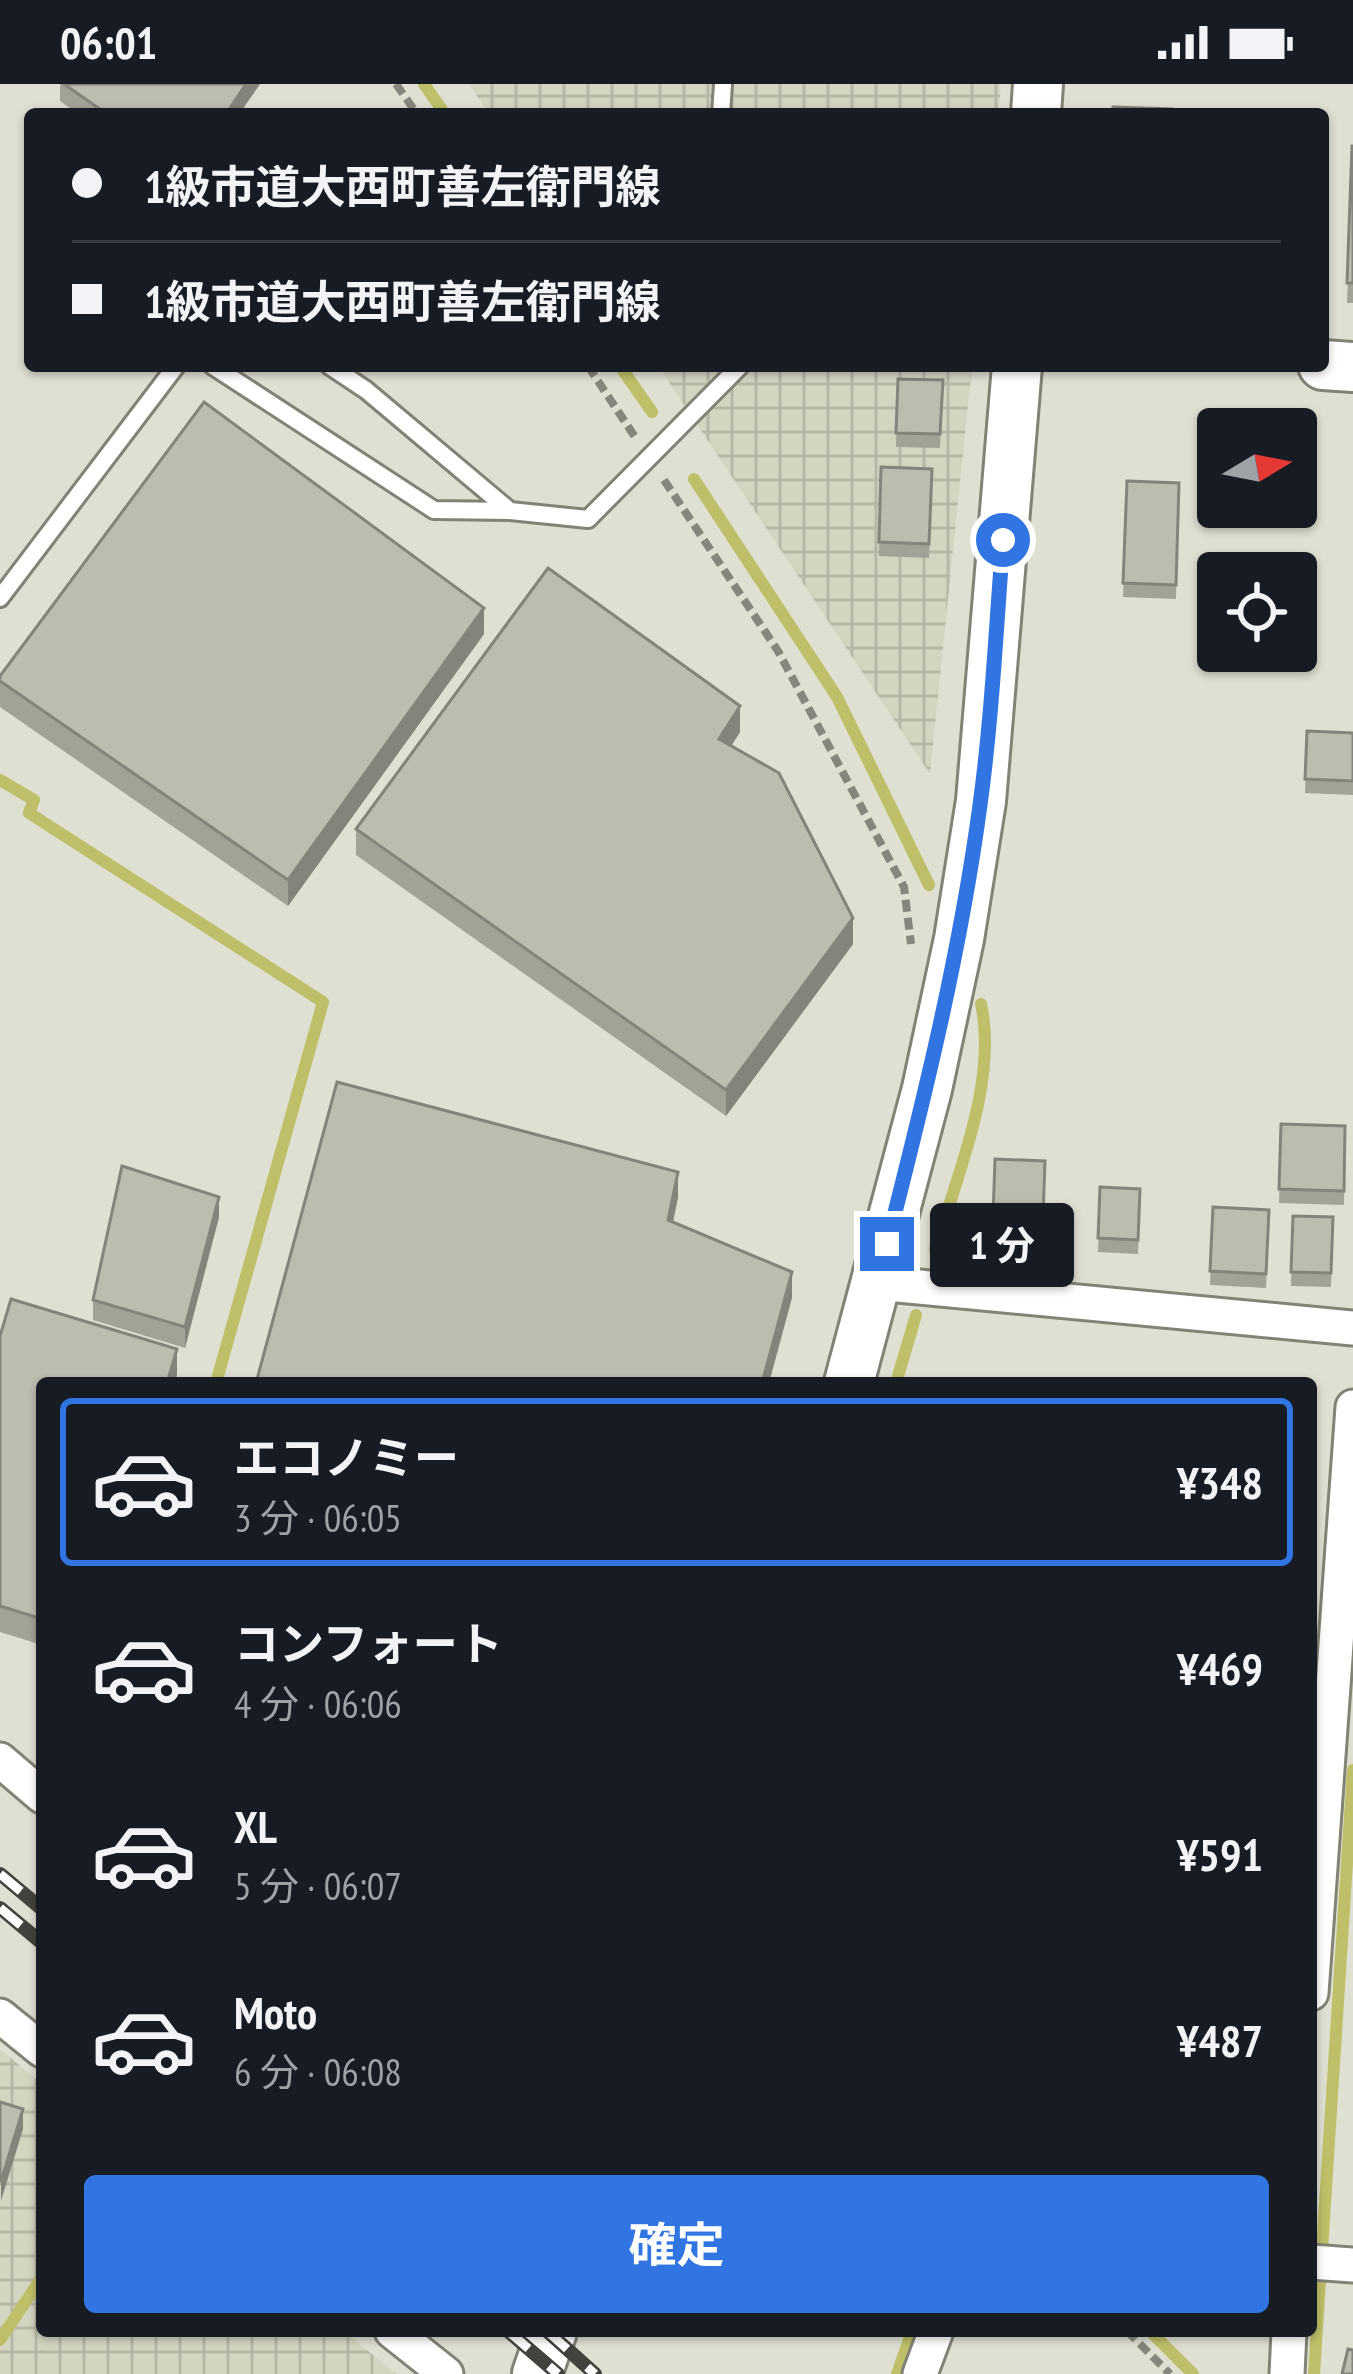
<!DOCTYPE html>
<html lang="ja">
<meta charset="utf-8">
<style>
body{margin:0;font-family:"PT Sans Narrow","Noto Sans JP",sans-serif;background:#20242c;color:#f1f3f6;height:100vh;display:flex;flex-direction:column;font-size:45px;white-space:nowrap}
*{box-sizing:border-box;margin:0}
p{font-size:39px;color:#9ea1a6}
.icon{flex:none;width:66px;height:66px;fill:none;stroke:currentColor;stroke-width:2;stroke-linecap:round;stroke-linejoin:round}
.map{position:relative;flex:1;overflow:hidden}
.panel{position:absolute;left:36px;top:1293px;width:1281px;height:960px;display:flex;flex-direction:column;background:#171b24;border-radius:12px;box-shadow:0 3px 9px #0004}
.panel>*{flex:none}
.guide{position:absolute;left:24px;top:24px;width:1305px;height:264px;border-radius:12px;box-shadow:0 3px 9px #0004;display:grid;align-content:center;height:264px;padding:0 48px;background:#171b24}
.needle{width:78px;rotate:80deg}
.buttons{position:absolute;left:1197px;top:324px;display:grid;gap:24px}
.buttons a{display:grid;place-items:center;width:120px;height:120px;border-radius:12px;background:#171b24;box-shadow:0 3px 9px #0004;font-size:60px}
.end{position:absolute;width:54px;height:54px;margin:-27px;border:15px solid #3075e2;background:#fff;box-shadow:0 0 0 6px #fff}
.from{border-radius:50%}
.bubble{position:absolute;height:84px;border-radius:12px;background:#171b24;box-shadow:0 3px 9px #0004;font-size:39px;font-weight:700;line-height:84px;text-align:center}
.guide b{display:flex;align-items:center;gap:42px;height:114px;font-size:45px}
.guide b+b{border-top:3px solid #363941}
.guide i{width:30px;height:30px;background:#f1f3f6}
ul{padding:21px 0 0;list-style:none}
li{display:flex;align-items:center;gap:36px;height:168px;margin:0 24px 18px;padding:0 24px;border:6px solid transparent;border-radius:12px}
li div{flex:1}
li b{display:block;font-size:45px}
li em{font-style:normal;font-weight:700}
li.selected{border-color:#3075e2}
li>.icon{width:108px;height:108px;stroke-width:1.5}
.primary-button{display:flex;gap:24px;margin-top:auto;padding:24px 48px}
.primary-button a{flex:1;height:138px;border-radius:12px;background:#3075e2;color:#fff;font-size:48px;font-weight:700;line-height:138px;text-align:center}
.status{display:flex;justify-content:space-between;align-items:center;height:84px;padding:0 60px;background:#171b24;direction:ltr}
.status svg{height:33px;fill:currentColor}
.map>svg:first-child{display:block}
.industrial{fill:url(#industrial-grid)}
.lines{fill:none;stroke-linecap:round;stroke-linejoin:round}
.stream{stroke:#bebf68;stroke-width:12}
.lane-casing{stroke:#828275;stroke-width:22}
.street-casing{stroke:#828275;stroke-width:39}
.secondary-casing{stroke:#828275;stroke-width:54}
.path{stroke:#86867c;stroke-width:8;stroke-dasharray:12 6;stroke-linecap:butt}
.lane{stroke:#fff;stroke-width:16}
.street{stroke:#fff;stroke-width:33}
.secondary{stroke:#fff;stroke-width:48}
.rail-casing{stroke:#43433d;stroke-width:14}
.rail{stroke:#fff;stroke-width:9;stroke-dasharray:27;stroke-linecap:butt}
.wall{fill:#a2a396}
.shaded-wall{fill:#84847a}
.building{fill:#bcbdaf;stroke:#84847a;stroke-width:3}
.route{stroke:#3075e2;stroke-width:15}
</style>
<div class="status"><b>06:01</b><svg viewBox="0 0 49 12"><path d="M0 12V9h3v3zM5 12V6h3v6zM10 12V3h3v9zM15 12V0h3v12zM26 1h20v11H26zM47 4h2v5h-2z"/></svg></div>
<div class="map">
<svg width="1353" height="2290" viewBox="0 0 1353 2290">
<defs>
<pattern id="industrial-grid" width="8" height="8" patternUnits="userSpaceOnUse" patternTransform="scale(3)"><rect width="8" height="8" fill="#d4d5c1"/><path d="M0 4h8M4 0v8" fill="none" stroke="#b6b7a5"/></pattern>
</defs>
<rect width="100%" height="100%" fill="#dfe0d2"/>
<g class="industrial">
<polygon points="469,0 1001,0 998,30 489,30"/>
<polygon points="658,282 972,282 930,690"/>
<polygon points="0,1965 42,2000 42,2247 344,2247 396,2290 0,2290"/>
</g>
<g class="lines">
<g class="stream">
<polyline points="424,0 445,30"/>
<polyline points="620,282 652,328"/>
<polyline points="694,395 837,613 929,801"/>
<polyline points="0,696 34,716 29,729 323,918 216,1299"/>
<path d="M935 1166C957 1091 998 997 981 920"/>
<polyline points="896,1299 916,1231"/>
<polyline points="1150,2247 1193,2290"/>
<polyline points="0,2256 42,2193"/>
<polyline points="897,2290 912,2247"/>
<polyline points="1314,2290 1353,1686"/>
</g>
<g class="lane-casing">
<g id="lane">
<polyline points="721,30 723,0"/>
<polyline points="213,282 434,426 510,427"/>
<polyline points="330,282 366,306 510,427 588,435 740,282"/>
<polyline points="0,514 176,282"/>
</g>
</g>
<g class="street-casing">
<g id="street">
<polyline points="877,1199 1353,1244"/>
<polyline points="0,1676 42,1712"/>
<polyline points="1311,1909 1353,1323"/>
<polyline points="0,1932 42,1966"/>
<polyline points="1311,2178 1353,2181"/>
<polyline points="392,2247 446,2290"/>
<polyline points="920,2290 936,2247"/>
<polyline points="1287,2290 1289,2247"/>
</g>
</g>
<g class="secondary-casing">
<g id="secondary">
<polyline points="1036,30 1038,0"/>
<polyline points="1323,281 1353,283"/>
<polyline points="849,1299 927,1005 959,855 981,717 1017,282"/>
<polyline points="537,2290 552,2247"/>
</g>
</g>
<g class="path">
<polyline points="396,0 417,30"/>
<polyline points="588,282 635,353"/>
<polyline points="664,396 778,567 904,803 911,860"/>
<polyline points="1127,2247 1170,2290"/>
</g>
<use href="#lane" class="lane"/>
<use href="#street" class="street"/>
<use href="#secondary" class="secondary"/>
<g class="rail-casing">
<g id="rail">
<polyline points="0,1790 42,1825"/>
<polyline points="0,1824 42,1859"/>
<polyline points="508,2247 558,2290"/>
<polyline points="547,2247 595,2290"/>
</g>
</g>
<use href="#rail" class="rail"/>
</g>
<g class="wall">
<polygon points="60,0 260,0 239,30 78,30 60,17"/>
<polygon points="1353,62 1353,219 1347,219"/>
<polygon points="898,295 943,296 940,364 896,363"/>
<polygon points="881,383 932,385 929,474 879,472"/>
<polygon points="1127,397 1179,399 1176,515 1123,513"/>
<polygon points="484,550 288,822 0,623 0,592"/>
<polygon points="1307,647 1353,649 1353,711 1305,709"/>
<polygon points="740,648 731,662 853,860 726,1032 356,771 356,745"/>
<polygon points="1281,1040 1345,1042 1344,1121 1279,1119"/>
<polygon points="995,1075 1045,1077 1042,1177 992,1175"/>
<polygon points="1100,1103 1140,1105 1138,1170 1098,1168"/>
<polygon points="1213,1123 1269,1126 1266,1204 1210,1201"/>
<polygon points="1293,1132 1333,1133 1331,1203 1291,1202"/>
<polygon points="219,1133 185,1264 93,1236 93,1216"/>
<polygon points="0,1252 177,1291 42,1299 42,1561 0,1548"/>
</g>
<g class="shaded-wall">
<polygon points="246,0 260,0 239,30 226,30"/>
<polygon points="484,524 484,550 288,822 288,796"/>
<polygon points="740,622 740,648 719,681 719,655"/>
<polygon points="853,834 853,860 726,1032 726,1006"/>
<polygon points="678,1088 678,1114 668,1162 668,1136"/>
<polygon points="219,1113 219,1133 185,1264 185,1243"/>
<polygon points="792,1188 792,1214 769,1299 762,1299"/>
<polygon points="177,1265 177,1291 175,1299 167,1299"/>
<polygon points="23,2025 23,2045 1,2117 1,2097"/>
</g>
<g class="building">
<polygon points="64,0 246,0 226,30 107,30"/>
<polygon points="1113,23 1172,25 1172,30 1113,30"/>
<polygon points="1352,62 1353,62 1353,199 1347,199"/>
<polygon points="898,295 943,296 940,350 896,349"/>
<polygon points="204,318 484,524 288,796 0,597 0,592"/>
<polygon points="881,383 932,385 929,460 879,458"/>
<polygon points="1127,397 1179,399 1176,501 1123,499"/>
<polygon points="548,484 740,622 719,655 779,689 853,834 726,1006 356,745"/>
<polygon points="1307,647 1353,649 1353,697 1305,695"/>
<polygon points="337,998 678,1088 668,1136 792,1188 762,1299 256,1299"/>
<polygon points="1281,1040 1345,1042 1344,1107 1279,1105"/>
<polygon points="995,1075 1045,1077 1042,1163 992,1161"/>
<polygon points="122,1082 219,1113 185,1243 93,1216"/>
<polygon points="1100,1103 1140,1105 1138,1156 1098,1154"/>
<polygon points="1213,1123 1269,1126 1266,1190 1210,1187"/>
<polygon points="1293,1132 1333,1133 1331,1189 1291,1188"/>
<polygon points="11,1215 177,1265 167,1299 42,1299 42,1535 0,1522 0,1252"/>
<polygon points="0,2018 23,2025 1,2097 0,2096"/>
<polygon points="1348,2265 1353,2266 1353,2290 1342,2290"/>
</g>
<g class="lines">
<path class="route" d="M887 1160C924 1015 960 870 980 721 992 634 996 544 1003 456"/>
</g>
</svg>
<div class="buttons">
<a><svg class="needle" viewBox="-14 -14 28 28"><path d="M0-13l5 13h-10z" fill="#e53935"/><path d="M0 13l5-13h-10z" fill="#9ea1a6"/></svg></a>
<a><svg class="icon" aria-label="locate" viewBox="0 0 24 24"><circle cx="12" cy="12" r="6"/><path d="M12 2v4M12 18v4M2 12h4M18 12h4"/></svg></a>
</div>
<i class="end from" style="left:1003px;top:456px"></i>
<i class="end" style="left:887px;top:1160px"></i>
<div class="bubble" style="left:930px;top:1119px;width:144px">1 分</div>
<div class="guide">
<b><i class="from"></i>1級市道大西町善左衛門線</b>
<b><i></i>1級市道大西町善左衛門線</b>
</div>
<section class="panel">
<ul>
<li class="selected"><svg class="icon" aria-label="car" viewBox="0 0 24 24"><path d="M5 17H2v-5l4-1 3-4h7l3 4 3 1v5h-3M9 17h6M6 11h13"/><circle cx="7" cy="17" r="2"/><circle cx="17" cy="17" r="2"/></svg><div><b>エコノミー</b><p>3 分 · 06:05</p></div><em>¥348</em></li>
<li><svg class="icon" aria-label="car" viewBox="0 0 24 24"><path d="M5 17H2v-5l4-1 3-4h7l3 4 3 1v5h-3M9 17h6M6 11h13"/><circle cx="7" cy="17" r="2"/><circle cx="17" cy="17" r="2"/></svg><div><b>コンフォート</b><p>4 分 · 06:06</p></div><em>¥469</em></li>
<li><svg class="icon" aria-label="car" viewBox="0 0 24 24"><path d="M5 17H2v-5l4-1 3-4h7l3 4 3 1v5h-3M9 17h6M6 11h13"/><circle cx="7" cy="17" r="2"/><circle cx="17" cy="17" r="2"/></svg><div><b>XL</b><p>5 分 · 06:07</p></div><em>¥591</em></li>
<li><svg class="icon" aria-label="car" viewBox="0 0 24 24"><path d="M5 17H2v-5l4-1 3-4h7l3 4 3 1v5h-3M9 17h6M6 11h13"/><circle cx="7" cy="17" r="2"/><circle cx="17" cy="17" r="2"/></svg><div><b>Moto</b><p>6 分 · 06:08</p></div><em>¥487</em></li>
</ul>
<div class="primary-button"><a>確定</a></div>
</section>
</div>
